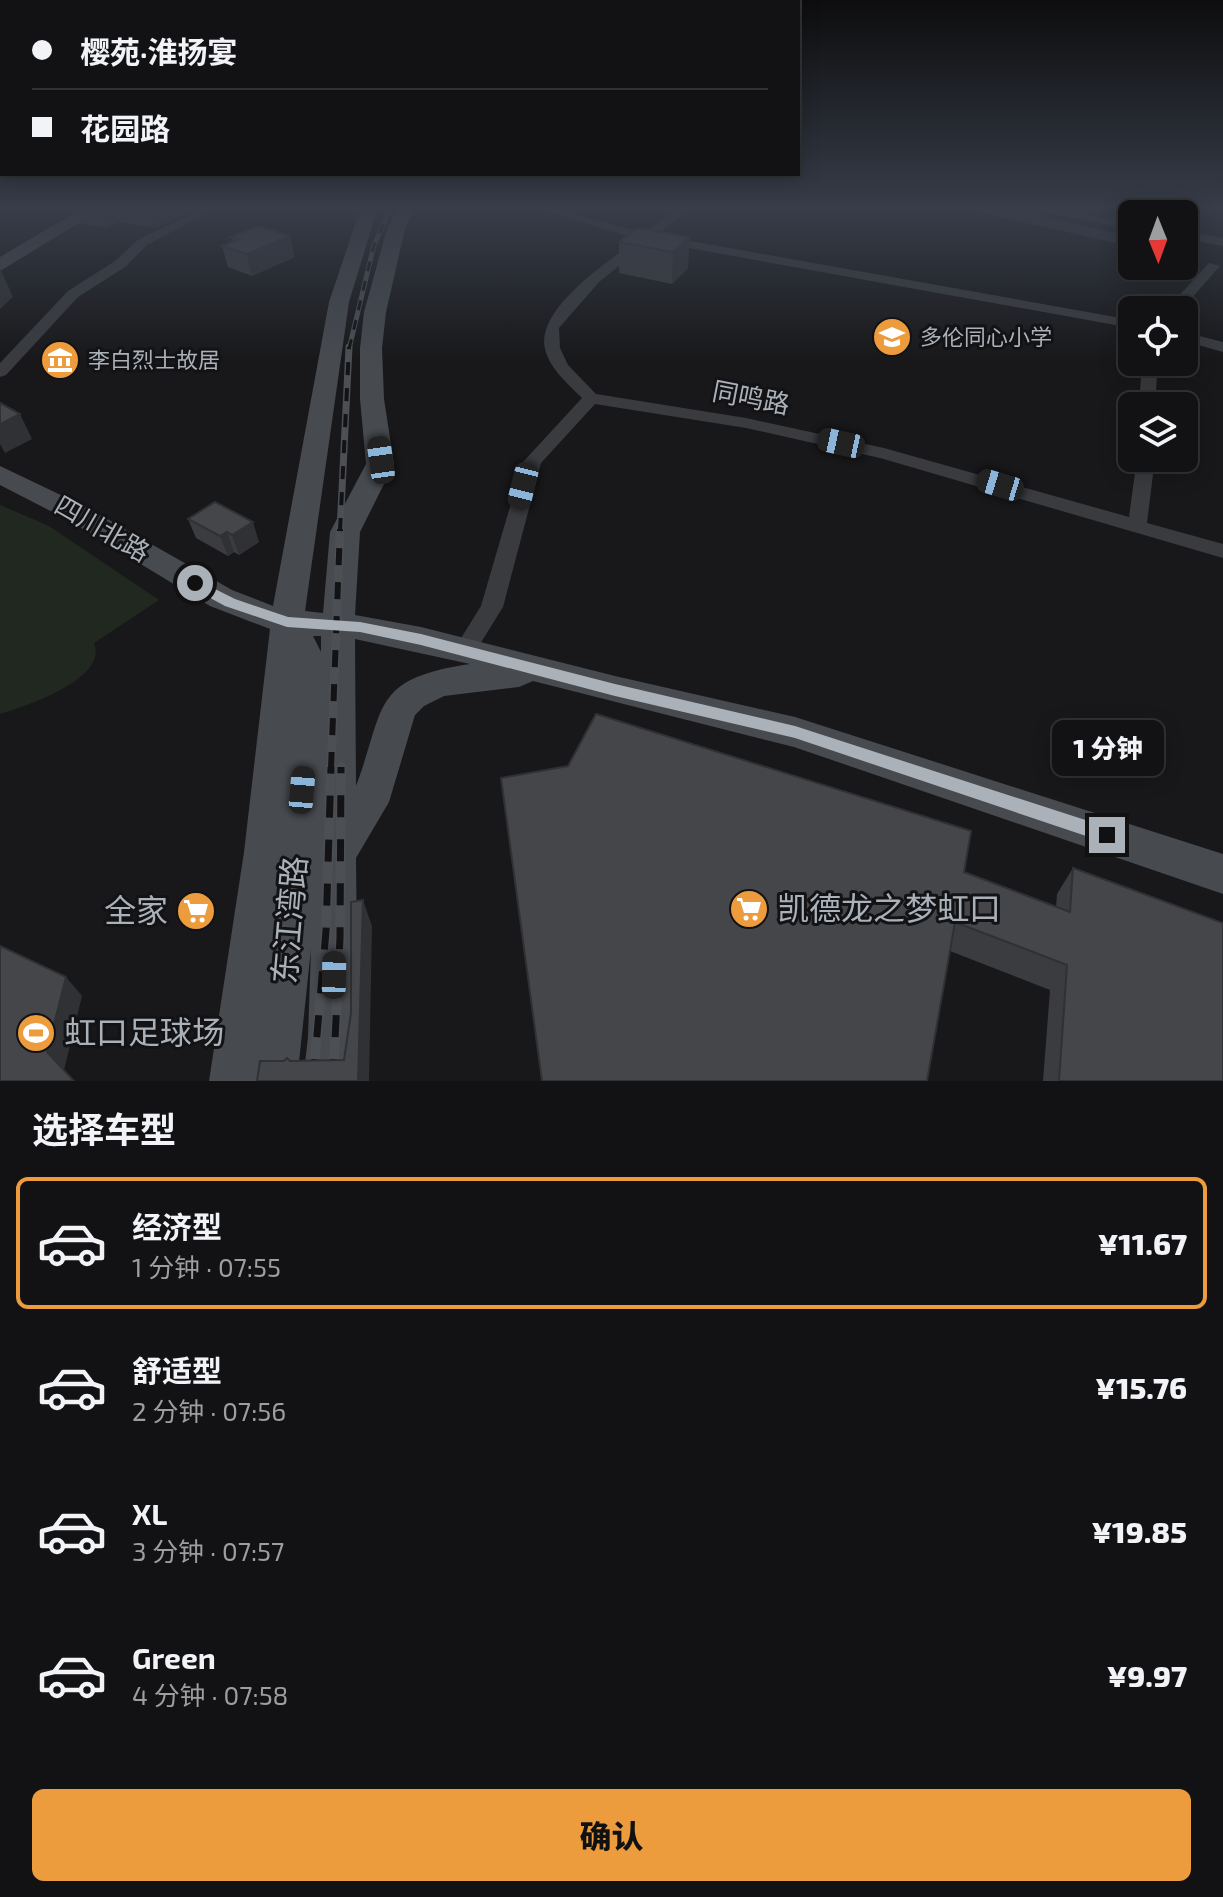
<!DOCTYPE html>
<html lang="zh">
<meta charset="utf-8">
<style>
body{margin:0;font-family:"Exo 2","Noto Sans SC",sans-serif;background:#1b1b1d;color:#f1f3f6;height:100vh;display:flex;flex-direction:column;font-size:30px;white-space:nowrap}
*{box-sizing:border-box;margin:0}
p{font-size:26px;color:#9c9ea0}
.icon{flex:none;width:44px;height:44px;fill:none;stroke:currentColor;stroke-width:2;stroke-linecap:round;stroke-linejoin:round}
.map{position:relative;height:1081px;overflow:hidden}
.side{display:flex;flex-direction:column;background:#121214;flex:1}
.side>*{flex:none}
.banner{position:absolute;left:0px;top:0px;width:800px;height:176px;box-shadow:0 4px 20px #0003,0 0 0 2px #313234;display:grid;align-content:center;height:176px;padding:0 32px;background:#121214}
.needle{width:52px;rotate:179deg}
.controls{position:absolute;left:1118px;top:200px;display:grid;gap:16px}
.controls a{display:grid;place-items:center;width:80px;height:80px;border-radius:12px;background:#121214;box-shadow:0 4px 20px #0003,0 0 0 2px #313234;font-size:40px}
.end{position:absolute;width:36px;height:36px;margin:-18px;border:10px solid #aab1b9;background:#111;box-shadow:0 0 0 4px #111}
.from{border-radius:50%}
.bubble{position:absolute;height:56px;border-radius:12px;background:#121214;box-shadow:0 4px 20px #0003,0 0 0 2px #313234;font-size:26px;font-weight:800;line-height:56px;text-align:center}
.car{position:absolute;width:24px;height:48px;margin:-24px -12px;border-radius:10px;box-shadow:0 0 6px 2px #0007;background:linear-gradient(#222 24%,#8ab4d8 0 40%,#222 0 76%,#8ab4d8 0 86%,#222 0)}
.banner b{display:flex;align-items:center;gap:28px;height:76px;font-size:30px}
.banner b+b{border-top:2px solid #313234}
.banner i{width:20px;height:20px;background:#f1f3f6}
ul{padding:0;list-style:none}
li{display:flex;align-items:center;gap:24px;height:132px;margin:0 16px 12px;padding:0 16px;border:4px solid transparent;border-radius:12px}
li div{flex:1}
li b{display:block;font-size:30px}
li em{font-style:normal;font-weight:800}
li.on{border-color:#ed9c3d}
li>.icon{width:72px;height:72px;stroke-width:1.5}
h2{padding:0 32px;font-size:36px;line-height:96px}
.primary-button{display:flex;gap:16px;margin-top:auto;padding:16px 32px}
.primary-button a{flex:1;height:92px;border-radius:12px;background:#ed9c3d;color:#111;font-size:32px;font-weight:800;line-height:92px;text-align:center}
.map>svg:first-child{display:block}
.green{fill:#202820}
.water{fill:#2e393e}
.lines{fill:none;stroke-linecap:round;stroke-linejoin:round}
.street{fill:#393b3f;fill-rule:evenodd}
.secondary{fill:#474a4f;fill-rule:evenodd}
.rail-far3-casing{stroke:#4c4f54;stroke-width:5}
.rail-far2-casing{stroke:#4c4f54;stroke-width:7}
.rail-far1-casing{stroke:#4c4f54;stroke-width:9}
.rail-casing{stroke:#4c4f54;stroke-width:10}
.rail-far3{stroke:#131315;stroke-width:3;stroke-dasharray:10;stroke-linecap:butt}
.rail-far2{stroke:#131315;stroke-width:4;stroke-dasharray:13;stroke-linecap:butt}
.rail-far1{stroke:#131315;stroke-width:6;stroke-dasharray:17;stroke-linecap:butt}
.rail{stroke:#131315;stroke-width:7;stroke-dasharray:22;stroke-linecap:butt}
.wall{fill:#3a3c40}
.shaded-wall{fill:#303134}
.building{fill:#44464a;stroke:#303134;stroke-width:2}
.route{fill:#aab1b9}
.labels{text-anchor:middle;stroke-width:6;stroke-linejoin:round;paint-order:stroke}
.far-poi-label{font-size:22px;fill:#aab1b9;stroke:#131315;text-anchor:start}
.street-label{font-size:26px;fill:#aab1b9;stroke:#131315}
.near-poi-label{font-size:32px;fill:#aab1b9;stroke:#131315;text-anchor:start}
.near-street-label{font-size:32px;fill:#aab1b9;stroke:#131315}
</style>
<div class="map">
<svg width="1223" height="1081" viewBox="0 0 1223 1081">
<rect width="100%" height="100%" fill="#18181a"/>
<path class="green" d="M0 505 49 526 159 600 94 643C109 679 24 707 0 714Z"/>
<polygon class="water" points="970,210 1015,210 1132,237 1132,247"/>
<g class="lines">
<g class="street">
<polygon points="199,210 213,210 147,245 125,267 78,297 6,375 0,377 0,363 68,291 115,261 139,239"/>
<path d="M540 210H558L645 233 675 210H688L657 235 1132 320V328L650 241 599 282 559 328 560 348 568 365 596 394 746 418 884 448 1129 517 1137 458H1155L1147 523 1223 544V558L880 458 746 428 595 404 541 463 503 607 472 657 464 659 456 657 453 651 481 606 523 462 582 398C568 384 550 369 545 349 535 309 610 260 638 239Z"/>
<polygon points="1035,210 1059,210 1132,222 1132,230"/>
<polygon points="1184,231 1223,238 1223,246 1184,239"/>
<polygon points="1209,263 1220,266 1181,310 1166,310"/>
<polygon points="1184,332 1223,342 1223,352 1184,341"/>
<polygon points="1142,362 1158,362 1155,406 1139,406"/>
</g>
<g class="secondary">
<polygon points="79,210 100,210 0,271 0,257"/>
<path d="M360 210H377L349 302 305 611 323 613 330 532 366 464 360 399V348L364 312 387 229 397 210H413L405 229 386 312 382 348 384 399 394 464 360 532 355 615 421 627 615 676 795 717 1223 854V894L794 747 533 681 519 687 444 696 424 706 415 715 389 802 356 858 358 1037 353 1081H303L308 1037 311 949 297 1081H209L244 852 270 629 210 606 68 520 0 485V466L88 508 232 590 273 606 329 302ZM313 636H321V652ZM355 639 470 664C370 679 386 707 356 786Z"/>
</g>
<g class="rail-far3-casing">
<polyline id="rail-far3" points="349,349 374,245 390,210"/>
</g>
<g class="rail-far2-casing">
<polyline id="rail-far2" points="340,531 349,347"/>
</g>
<g class="rail-far1-casing">
<polyline id="rail-far1" points="331,769 340,529"/>
</g>
<g class="rail-casing">
<g id="rail">
<polyline points="313,1081 326,931 331,767"/>
<polyline points="333,1081 340,938 341,767"/>
</g>
</g>
<use href="#rail-far3" class="rail-far3"/>
<use href="#rail-far2" class="rail-far2"/>
<use href="#rail-far1" class="rail-far1"/>
<use href="#rail" class="rail"/>
</g>
<g class="wall">
<polygon points="77,210 196,210 156,228 118,222 107,228 82,224"/>
<polygon points="231,237 295,257 252,276 228,267 222,246 233,242"/>
<polygon points="689,237 688,268 672,284 619,273 619,242"/>
<polygon points="188,519 259,542 239,555 234,552 228,556 196,538"/>
<polygon points="1073,868 1223,1081 1043,1081 1050,990 950,951 964,872 1056,907 1057,894"/>
</g>
<g class="shaded-wall">
<polygon points="101,210 114,210 118,222 107,228"/>
<polygon points="150,210 196,210 156,228"/>
<polygon points="290,236 295,257 252,276 247,254"/>
<polygon points="689,237 688,268 672,284 673,252"/>
<polygon points="0,268 13,297 0,309"/>
<polygon points="20,414 32,439 5,453 0,444 0,424"/>
<polygon points="253,522 259,542 239,555 232,535"/>
<polygon points="227,532 234,552 228,556 220,536"/>
<polygon points="363,900 372,926 369,1081 358,1081"/>
<polygon points="66,977 82,996 64,1070 47,1052"/>
</g>
<g class="building">
<polygon points="258,226 290,236 247,254 222,246 239,239 231,237"/>
<polygon points="637,228 689,237 673,252 619,242"/>
<polygon points="0,403 20,414 0,424"/>
<polygon points="215,502 253,522 232,535 227,532 220,536 188,519"/>
<polygon points="596,714 971,831 964,872 1070,912 1073,868 1223,923 1223,1081 1059,1081 1067,965 955,922 927,1081 542,1081 501,778 568,766"/>
<polygon points="363,900 358,1081 257,1081 260,1061 284,1061 287,1058 290,1061 344,1060 351,1013 351,902"/>
<polygon points="0,946 66,977 47,1052 74,1081 0,1081"/>
</g>
<linearGradient id="sky" x2="0" y2="1"><stop stop-color="#0d0d0e"/><stop offset="0.58" stop-color="#373d49"/><stop offset="1" stop-color="#373d49" stop-opacity="0"/></linearGradient>
<rect width="1223" height="361" fill="url(#sky)"/>
<polygon class="route" points="195,579 235,599 288,617 360,622 421,634 615,684 795,726 1107,827 1113,829 1116,835 1113,840 1107,843 795,738 615,696 421,645 360,632 287,627 225,606 190,587 190,580"/>
<defs>
<g id="school-disc" transform="scale(2)"><circle r="9.5" fill="#ed9c3d" stroke="#131315"/><path d="M0-5L7-2L0 1L-7-2ZM-4 1L0 2.5L4 1V4Q0 6-4 4Z" fill="#fff"/></g>
<g id="museum-disc" transform="scale(2)"><circle r="9.5" fill="#ed9c3d" stroke="#131315"/><path d="M0-6L6-3V-2H-6V-3ZM-5-1h2V3h-2ZM-1-1h2V3h-2ZM3-1h2V3H3ZM-6 4H6V6H-6Z" fill="#fff"/></g>
<g id="supermarket-disc" transform="scale(2)"><circle r="9.5" fill="#ed9c3d" stroke="#131315"/><path d="M-6-5.5h2.5l.6 2H6L4.5 2H-2.5L-4.4-4H-6ZM-1.5 3.2a1.3 1.3 0 1 0 .1 0ZM3 3.2a1.3 1.3 0 1 0 .1 0Z" fill="#fff"/></g>
<g id="stadium-disc" transform="scale(2)"><circle r="9.5" fill="#ed9c3d" stroke="#131315"/><path d="M0-5a6.5 5 0 1 0 0 10a6.5 5 0 1 0 0-10ZM-3.5-1.8h7v3.6h-7Z" fill="#fff"/></g>
</defs>
<g fill-rule="evenodd">
<use href="#school-disc" x="892" y="337"/>
<use href="#museum-disc" x="60" y="360"/>
<use href="#supermarket-disc" x="749" y="909"/>
<use href="#supermarket-disc" x="196" y="911"/>
<use href="#stadium-disc" x="36" y="1033"/>
</g>
<g class="labels">
<g class="far-poi-label">
<text x="920" y="345">多伦同心小学</text>
<text x="88" y="368">李白烈士故居</text>
</g>
<g class="street-label">
<text transform="translate(751 398) rotate(11)" y="9">同鸣路</text>
<text transform="translate(102 529) rotate(30)" y="9">四川北路</text>
</g>
<g class="near-poi-label">
<text x="777" y="920">凯德龙之梦虹口</text>
<text x="168" y="922" text-anchor="end">全家</text>
<text x="64" y="1044">虹口足球场</text>
</g>
<g class="near-street-label">
<text transform="translate(290 920) rotate(-85)" y="11">东江湾路</text>
</g>
</g>
</svg>
<div class="controls">
<a><svg class="needle" viewBox="-14 -14 28 28"><path d="M0-13l5 13h-10z" fill="#e53935"/><path d="M0 13l5-13h-10z" fill="#9c9ea0"/></svg></a>
<a><svg class="icon" aria-label="locate" viewBox="0 0 24 24"><circle cx="12" cy="12" r="6"/><path d="M12 2v4M12 18v4M2 12h4M18 12h4"/></svg></a>
<a><svg class="icon" aria-label="layers" viewBox="0 0 24 24"><path d="M12 4l9 5-9 5-9-5zM3 14l9 5 9-5"/></svg></a>
</div>
<i class="end from" style="left:195px;top:583px"></i>
<i class="end" style="left:1107px;top:835px"></i>
<div class="bubble" style="left:1052px;top:720px;width:112px">1 分钟</div>
<i class="car" style="left:841px;top:443px;rotate:282deg"></i>
<i class="car" style="left:381px;top:460px;rotate:352deg"></i>
<i class="car" style="left:1000px;top:485px;rotate:287deg"></i>
<i class="car" style="left:523px;top:486px;rotate:194deg"></i>
<i class="car" style="left:302px;top:790px;rotate:5deg"></i>
<i class="car" style="left:334px;top:975px;rotate:1deg"></i>
<div class="banner">
<b><i class="from"></i>樱苑·淮扬宴</b>
<b><i></i>花园路</b>
</div>
</div>
<section class="side">
<h2>选择车型</h2>
<ul>
<li class="on"><svg class="icon" aria-label="car" viewBox="0 0 24 24"><path d="M5 17H2v-5l4-1 3-4h7l3 4 3 1v5h-3M9 17h6M6 11h13"/><circle cx="7" cy="17" r="2"/><circle cx="17" cy="17" r="2"/></svg><div><b>经济型</b><p>1 分钟 · 07:55</p></div><em>¥11.67</em></li>
<li><svg class="icon" aria-label="car" viewBox="0 0 24 24"><path d="M5 17H2v-5l4-1 3-4h7l3 4 3 1v5h-3M9 17h6M6 11h13"/><circle cx="7" cy="17" r="2"/><circle cx="17" cy="17" r="2"/></svg><div><b>舒适型</b><p>2 分钟 · 07:56</p></div><em>¥15.76</em></li>
<li><svg class="icon" aria-label="car" viewBox="0 0 24 24"><path d="M5 17H2v-5l4-1 3-4h7l3 4 3 1v5h-3M9 17h6M6 11h13"/><circle cx="7" cy="17" r="2"/><circle cx="17" cy="17" r="2"/></svg><div><b>XL</b><p>3 分钟 · 07:57</p></div><em>¥19.85</em></li>
<li><svg class="icon" aria-label="car" viewBox="0 0 24 24"><path d="M5 17H2v-5l4-1 3-4h7l3 4 3 1v5h-3M9 17h6M6 11h13"/><circle cx="7" cy="17" r="2"/><circle cx="17" cy="17" r="2"/></svg><div><b>Green</b><p>4 分钟 · 07:58</p></div><em>¥9.97</em></li>
</ul>
<div class="primary-button"><a>确认</a></div>
</section>
